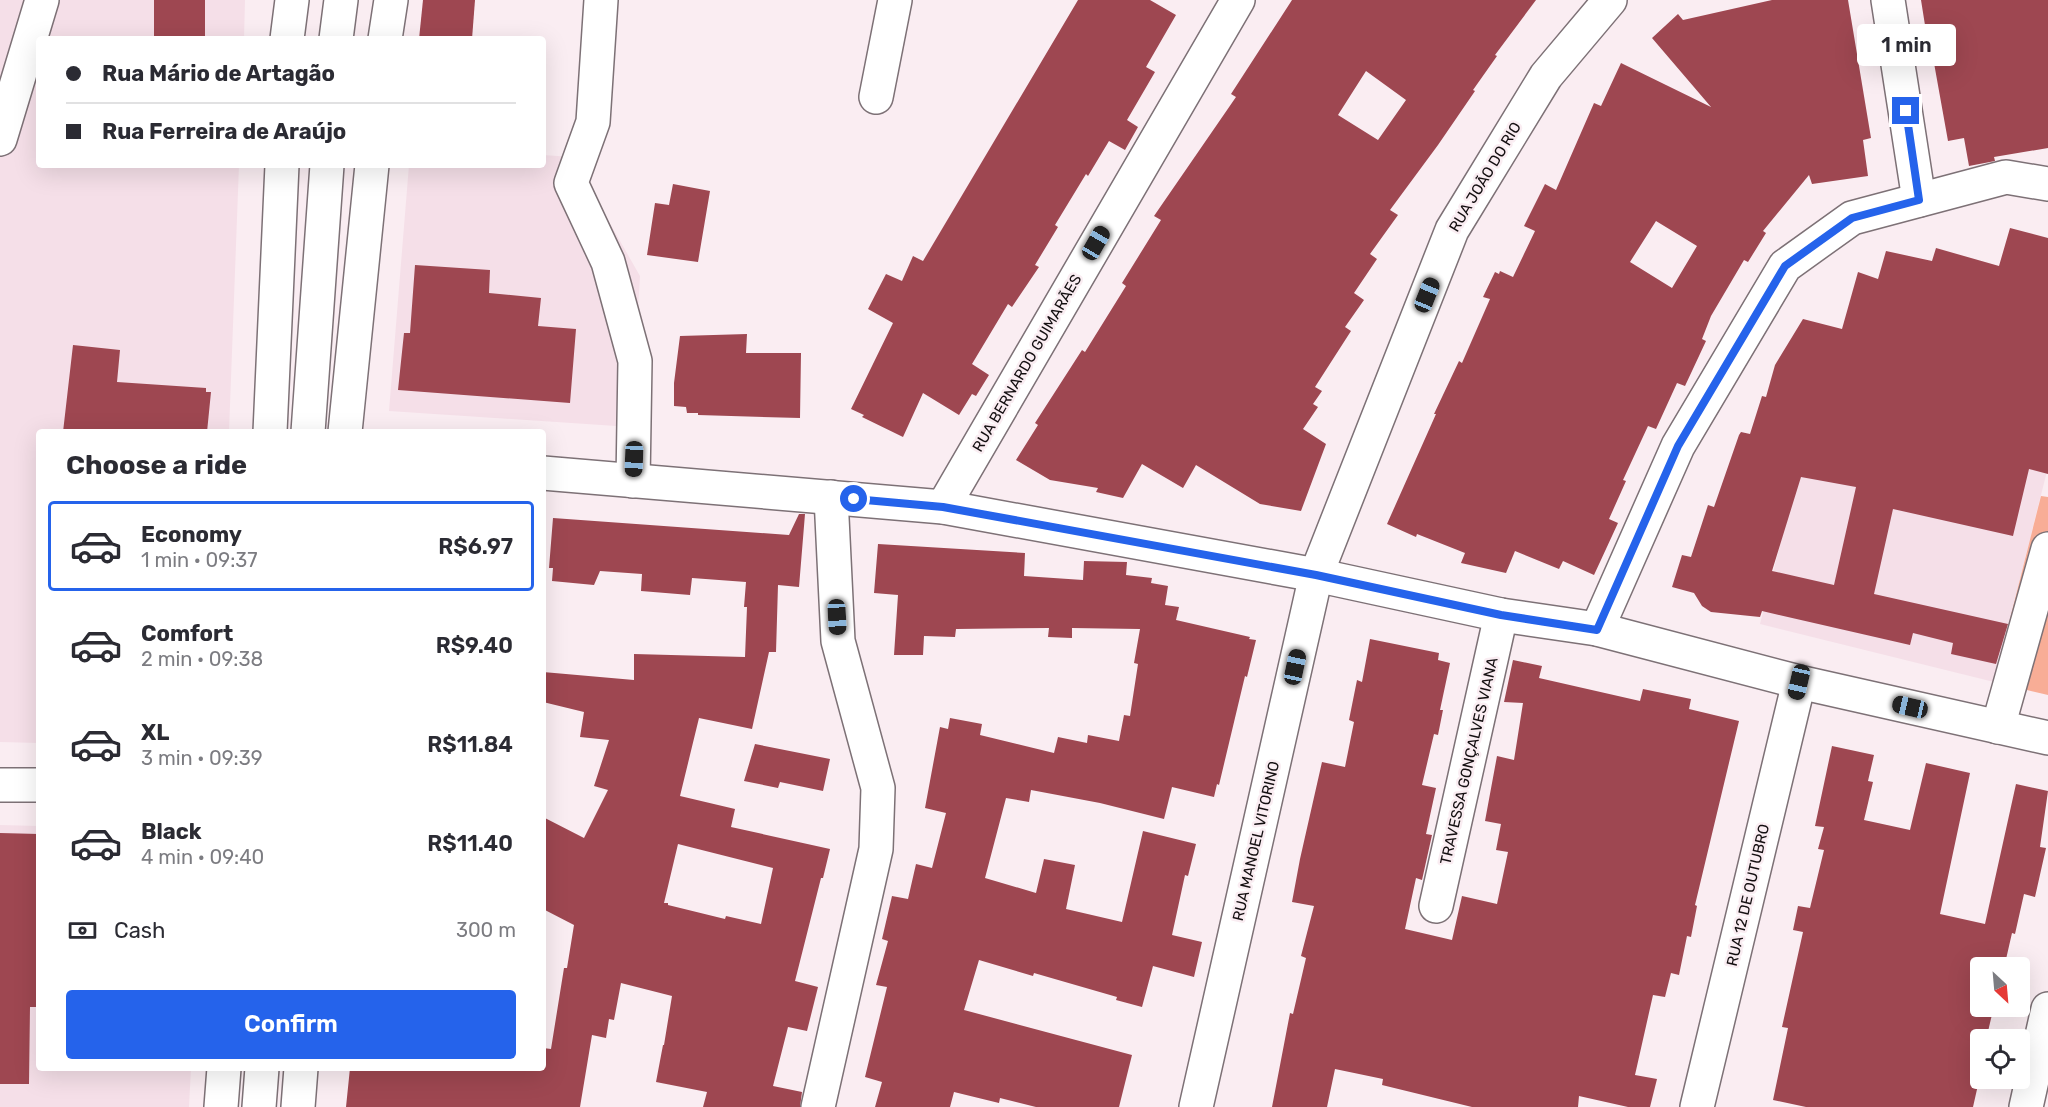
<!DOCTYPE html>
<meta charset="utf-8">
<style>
body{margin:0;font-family:Rubik,sans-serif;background:#f7f7f7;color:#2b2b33;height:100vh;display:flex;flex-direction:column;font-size:22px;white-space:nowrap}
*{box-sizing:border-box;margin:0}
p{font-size:20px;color:#7c7c81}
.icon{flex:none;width:33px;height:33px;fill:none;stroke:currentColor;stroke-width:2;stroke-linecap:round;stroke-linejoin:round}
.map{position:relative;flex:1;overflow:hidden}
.panel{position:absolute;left:36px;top:429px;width:510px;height:642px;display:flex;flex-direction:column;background:#fff;border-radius:6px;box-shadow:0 6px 24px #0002}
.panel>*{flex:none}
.guide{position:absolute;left:36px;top:36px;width:510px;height:132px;border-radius:6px;box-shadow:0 6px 24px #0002;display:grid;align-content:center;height:132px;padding:0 30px;background:#fff}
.needle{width:39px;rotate:154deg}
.buttons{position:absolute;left:1970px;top:957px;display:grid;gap:12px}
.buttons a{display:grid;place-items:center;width:60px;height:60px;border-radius:6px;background:#fff;box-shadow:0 6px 24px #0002;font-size:30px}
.end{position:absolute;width:27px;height:27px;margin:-14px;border:8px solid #2563eb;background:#fff;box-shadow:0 0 0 3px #fff}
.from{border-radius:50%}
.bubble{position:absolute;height:42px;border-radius:6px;background:#fff;box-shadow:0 6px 24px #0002;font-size:20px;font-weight:600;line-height:42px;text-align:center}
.car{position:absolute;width:18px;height:36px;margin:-18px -9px;border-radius:8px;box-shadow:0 0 4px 2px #0007;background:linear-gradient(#222 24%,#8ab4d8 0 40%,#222 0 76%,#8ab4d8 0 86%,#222 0)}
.guide b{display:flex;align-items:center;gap:21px;height:57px;font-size:22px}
.guide b+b{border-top:2px solid #e1e1e2}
.guide i{width:15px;height:15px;background:#2b2b33}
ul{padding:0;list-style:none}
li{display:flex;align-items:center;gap:18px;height:90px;margin:0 12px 9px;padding:0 18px;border:3px solid transparent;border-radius:6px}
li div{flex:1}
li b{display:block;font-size:22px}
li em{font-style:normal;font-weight:600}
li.current{border-color:#2563eb}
li>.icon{width:54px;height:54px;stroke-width:1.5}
h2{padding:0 30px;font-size:27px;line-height:72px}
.pay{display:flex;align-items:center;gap:15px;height:66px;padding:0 30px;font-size:22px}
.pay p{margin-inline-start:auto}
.primary-button{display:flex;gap:12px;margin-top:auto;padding:12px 30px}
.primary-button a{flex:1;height:69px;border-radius:6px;background:#2563eb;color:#fff;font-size:24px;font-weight:600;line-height:69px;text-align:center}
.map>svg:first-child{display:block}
.built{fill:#f5dfe8}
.green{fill:#f8ad96}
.building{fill:#9e4751;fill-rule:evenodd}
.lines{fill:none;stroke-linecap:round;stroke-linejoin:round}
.minor-casing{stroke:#7d7176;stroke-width:36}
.major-casing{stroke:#7d7176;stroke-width:36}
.minor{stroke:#fff;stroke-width:33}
.major{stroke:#fff;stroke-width:33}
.route{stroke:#2563eb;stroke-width:8}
.labels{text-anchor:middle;stroke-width:5;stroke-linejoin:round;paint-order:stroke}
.street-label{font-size:15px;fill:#140f11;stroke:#faedf2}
</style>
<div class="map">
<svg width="2048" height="1107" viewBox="0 0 2048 1107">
<rect width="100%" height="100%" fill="#faedf2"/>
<g class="built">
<polygon points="0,0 245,0 244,39 39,39 39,165 239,165 229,432 39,432 39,743 0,742"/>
<polygon points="543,155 572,157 640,276 631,427 389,411 409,165 543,165"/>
<polygon points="1813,414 2047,471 1994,682 1760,624"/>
<polygon points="0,825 39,826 39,1068 191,1068 189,1107 0,1107"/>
</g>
<polygon class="green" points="2041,496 2048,497 2048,695 1994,682"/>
<g class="building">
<rect x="154" y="0" width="51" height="39"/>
<polygon points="423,0 475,0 472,39 419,39"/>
<polygon points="1078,0 1150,0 1176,15 1146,67 1155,72 1127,120 1138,127 1125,150 1109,141 1088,176 1086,174 1055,225 1058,227 1035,265 1039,267 1012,307 1008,304 972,364 989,375 976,396 972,394 959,415 923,393 903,437 862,417 864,415 851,409 893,323 868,309 886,274 902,281 913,256 923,261"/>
<path d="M1292 0H1536L1495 55 1497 56 1473 90 1475 91 1438 145 1390 210 1398 215 1370 254 1377 259 1354 293 1364 300 1345 327 1351 331 1315 387 1322 391 1313 404 1318 407 1303 429 1326 444 1301 511 1260 504 1196 465 1183 488 1142 464 1123 498 1096 492 1098 488 1050 480 1016 460 1038 425 1035 423 1082 350 1085 352 1126 286 1122 283 1161 220 1154 216 1236 97 1231 94ZM1366 71 1406 100 1378 140 1338 115Z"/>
<path d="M1772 0H1848L1871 138 1863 140 1868 176 1812 184 1809 175 1763 231 1766 233 1748 262 1744 260 1711 316 1702 339 1706 341 1685 386 1677 383 1656 429 1648 426 1623 480 1626 481 1609 519 1618 523 1594 575 1563 561 1559 569 1515 551 1506 573 1461 563 1465 553 1417 534 1416 537 1387 524 1436 414H1434L1459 361 1462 363 1490 299 1483 297 1495 272 1499 274 1500 271 1513 277 1535 231 1524 226 1545 184 1556 190 1594 103 1601 106 1621 63 1711 107 1652 38 1678 14 1683 20ZM1656 221 1697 246 1672 288 1630 262Z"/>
<polygon points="1921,0 2048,0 2048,148 1994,157 1995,161 1969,166 1964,138 1948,141 1934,63 1931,63"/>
<polygon points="673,184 710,191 698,262 647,255 655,203 669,205"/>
<path d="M2010 228 2048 238V474L2029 469 2013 536 1893 509 1874 594 2008 624 1996 664 1951 654 1953 643 1913 633 1910 645 1762 611 1760 617 1711 612 1702 606 1694 593 1672 587 1682 555 1691 557 1708 505 1714 507 1739 435 1741 432 1750 434 1762 396 1766 397 1775 365 1803 319 1842 329 1858 272 1878 279 1886 251 1932 261 1936 248 1999 266ZM1801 477 1856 487 1834 585 1772 571Z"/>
<polygon points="415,265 490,270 489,293 541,298 538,326 576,329 570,403 398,390 404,333 410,333"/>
<polygon points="747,334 746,353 801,353 800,418 698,415 698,413 687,413 686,407 674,406 674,383 680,336"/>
<polygon points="73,345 120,350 117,382 206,388 206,392 211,392 207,432 63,432"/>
<path d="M799 514H805L799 587 778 585 776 652H769L752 729 699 718 680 796 735 809 731 827 830 849 823 878H821L795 981 818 987 807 1031 788 1027 773 1086 802 1092 800 1107H703L707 1092 656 1082 663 1045H664L672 996 621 983 614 1020 609 1019 606 1038 592 1035 580 1107H346L350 1068H543V1048L551 1049 564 968H567L574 925 543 909V817L584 838 608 790 594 786 609 740 580 737 584 712 543 702V672L634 680V654L745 657 747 607H744L746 582 692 578 690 595 641 591 642 574 600 571 594 585 552 581 553 568H549L553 518 789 535ZM678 844 773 868 761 924 726 916 725 919 668 905V903H664Z"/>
<polygon points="878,544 1025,553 1024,576 1083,580 1084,561 1127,562 1126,575 1152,578 1151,583 1168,586 1165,605 1179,607 1176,620 1250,637 1249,639 1256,640 1247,677 1245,676 1219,785 1217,784 1214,797 1172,787 1164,819 1100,803 1031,790 1029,802 1006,798 985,878 1036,893 1044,859 1075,865 1066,909 1122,922 1143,831 1196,844 1188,876 1185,875 1172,935 1202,942 1194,977 1153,966 1142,1007 1116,1000 1117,997 1034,973 1033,976 979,960 964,1010 1132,1055 1119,1107 1036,1107 1000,1098 999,1103 954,1092 950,1107 875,1107 882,1082 865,1077 887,987 876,985 888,941 882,939 892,896 908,899 916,864 932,868 946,813 925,808 940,727 948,729 950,718 982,724 980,735 1054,753 1058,737 1087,743 1088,735 1119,741 1124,715 1130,716 1138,664 1134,663 1140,629 1072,628 1072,638 1048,637 1049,628 956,629 955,637 924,636 923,655 894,655 898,595 874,593"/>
<polygon points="1370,639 1439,653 1438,660 1450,663 1440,710 1443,710 1438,735 1434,734 1422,785 1436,788 1426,834 1432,835 1422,880 1416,878 1405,929 1452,940 1462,896 1497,904 1508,852 1496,850 1501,824 1485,821 1497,756 1514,760 1523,703 1504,702 1513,660 1542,666 1539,678 1640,701 1643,689 1691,699 1689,709 1739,721 1695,905 1697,906 1691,937 1687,936 1679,975 1671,973 1665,997 1653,995 1635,1075 1657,1079 1650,1107 1628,1107 1579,1096 1578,1107 1472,1107 1382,1085 1383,1079 1335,1069 1327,1107 1272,1107 1290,1013 1293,1014 1306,958 1301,956 1314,906 1292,902 1300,859 1322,762 1345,767 1354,722 1349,720 1357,680 1362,682"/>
<polygon points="755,744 830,759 823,791 780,782 778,788 744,781"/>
<polygon points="1832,746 1874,755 1868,781 1873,782 1864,820 1910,830 1926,763 1970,773 1940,914 1985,924 2016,784 2048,791 2040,847 2046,848 2035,897 2024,894 2015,934 2012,933 2004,968 1980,968 1980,1006 1994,1006 1986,1040 1980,1040 1980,1076 1973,1107 1806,1107 1773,1100 1788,1028 1782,1027 1803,932 1793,930 1798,906 1810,908 1824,850 1818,849 1824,827 1815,826"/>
<polygon points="0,833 39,834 39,1007 30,1007 29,1084 0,1084"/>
</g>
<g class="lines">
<g class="minor-casing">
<g id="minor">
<polyline points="601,0 593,122 571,183 608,262 635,361 633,481"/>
<polyline points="1888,0 1919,200"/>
<polyline points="336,39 341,0"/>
<polyline points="876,97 895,0"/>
<polyline points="0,139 42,0"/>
<polyline points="308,432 327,165"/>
<polyline points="543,473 943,507 1316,575 1501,615 1597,629 1799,682 2048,738"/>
<polyline points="943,507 1238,0"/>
<polyline points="1597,629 1678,446 1785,266 1852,218 2006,177 2048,184"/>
<polyline points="1998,727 2048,549"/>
<polyline points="0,785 39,785"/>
<polyline points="1436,906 1501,615"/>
<polyline points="259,1107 262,1068"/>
<polyline points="818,1107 876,849 878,788 838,641 831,497"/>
<polyline points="1196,1107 1316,575 1452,230 1546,76 1610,0"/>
<polyline points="1697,1107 1799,682"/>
<polyline points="2026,1107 2048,1009"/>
</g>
</g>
<g class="major-casing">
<g id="major">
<polyline points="287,39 292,0"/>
<polyline points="385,39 391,0"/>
<polyline points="270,432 282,165"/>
<polyline points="345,432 372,165"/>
<polyline points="221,1107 224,1068"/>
<polyline points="298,1107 301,1068"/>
</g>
</g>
<use href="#minor" class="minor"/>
<use href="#major" class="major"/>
</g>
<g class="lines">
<polyline class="route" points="854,499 943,507 1316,575 1501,615 1597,630 1678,446 1785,266 1852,218 1919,200 1906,111"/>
</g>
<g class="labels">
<g class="street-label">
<text transform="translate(1485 177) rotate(-59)" y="5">RUA JOÃO DO RIO</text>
<text transform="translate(1027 363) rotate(-60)" y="5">RUA BERNARDO GUIMARÃES</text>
<text transform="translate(1469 761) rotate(-77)" y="5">TRAVESSA GONÇALVES VIANA</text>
<text transform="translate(1256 841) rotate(-77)" y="5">RUA MANOEL VITORINO</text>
<text transform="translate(1748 895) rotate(-77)" y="5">RUA 12 DE OUTUBRO</text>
</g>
</g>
</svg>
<div class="buttons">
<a><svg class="needle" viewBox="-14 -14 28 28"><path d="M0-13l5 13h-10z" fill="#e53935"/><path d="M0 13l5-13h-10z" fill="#7c7c81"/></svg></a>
<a><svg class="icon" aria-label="locate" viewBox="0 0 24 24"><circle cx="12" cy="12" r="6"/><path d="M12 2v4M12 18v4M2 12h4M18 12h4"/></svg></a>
</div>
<i class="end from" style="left:854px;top:499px"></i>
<i class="end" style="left:1906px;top:111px"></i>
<div class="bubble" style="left:1857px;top:24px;width:99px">1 min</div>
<i class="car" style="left:1096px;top:243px;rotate:30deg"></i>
<i class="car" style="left:1427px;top:295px;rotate:22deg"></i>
<i class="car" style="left:634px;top:459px;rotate:182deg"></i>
<i class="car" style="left:837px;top:617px;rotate:177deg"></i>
<i class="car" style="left:1295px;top:667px;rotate:12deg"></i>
<i class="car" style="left:1799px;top:682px;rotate:193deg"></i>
<i class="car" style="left:1910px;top:707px;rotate:283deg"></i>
<div class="guide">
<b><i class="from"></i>Rua Mário de Artagão</b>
<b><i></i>Rua Ferreira de Araújo</b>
</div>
<section class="panel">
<h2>Choose a ride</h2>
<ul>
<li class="current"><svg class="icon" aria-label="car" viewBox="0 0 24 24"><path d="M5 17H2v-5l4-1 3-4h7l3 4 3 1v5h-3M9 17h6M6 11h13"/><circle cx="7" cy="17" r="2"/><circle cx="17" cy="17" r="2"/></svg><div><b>Economy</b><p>1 min · 09:37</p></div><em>R$6.97</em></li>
<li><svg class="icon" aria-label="car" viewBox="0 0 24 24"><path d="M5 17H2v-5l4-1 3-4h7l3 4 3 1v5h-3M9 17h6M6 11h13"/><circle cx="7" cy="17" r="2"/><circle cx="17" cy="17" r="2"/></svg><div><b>Comfort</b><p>2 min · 09:38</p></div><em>R$9.40</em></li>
<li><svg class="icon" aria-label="car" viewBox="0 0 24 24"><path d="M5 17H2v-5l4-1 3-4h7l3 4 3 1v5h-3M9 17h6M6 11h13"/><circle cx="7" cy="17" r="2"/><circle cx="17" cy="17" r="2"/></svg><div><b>XL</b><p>3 min · 09:39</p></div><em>R$11.84</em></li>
<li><svg class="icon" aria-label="car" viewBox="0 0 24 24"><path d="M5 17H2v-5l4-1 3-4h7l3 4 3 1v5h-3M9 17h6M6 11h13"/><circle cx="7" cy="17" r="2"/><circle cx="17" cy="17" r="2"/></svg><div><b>Black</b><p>4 min · 09:40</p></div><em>R$11.40</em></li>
</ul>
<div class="pay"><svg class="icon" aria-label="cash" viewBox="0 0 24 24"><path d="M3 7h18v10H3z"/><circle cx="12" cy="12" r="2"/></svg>Cash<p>300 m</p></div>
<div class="primary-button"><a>Confirm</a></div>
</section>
</div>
